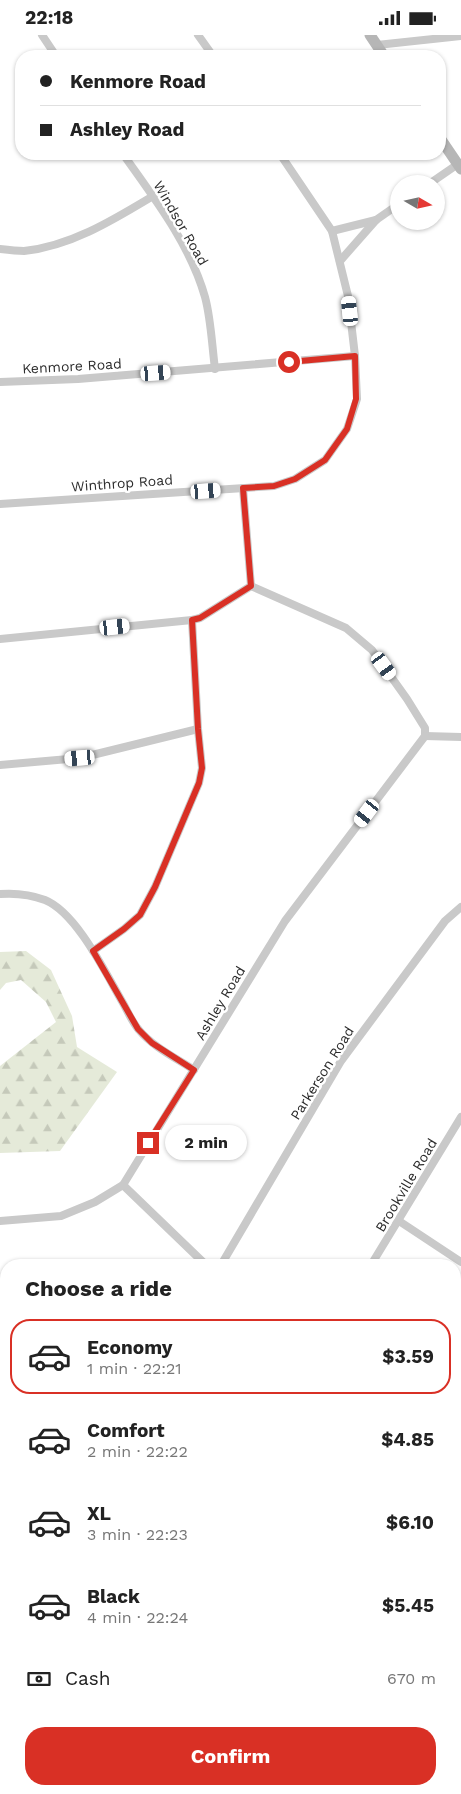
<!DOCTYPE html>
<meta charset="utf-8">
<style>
body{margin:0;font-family:"Work Sans",sans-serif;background:#f6f6f6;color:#222;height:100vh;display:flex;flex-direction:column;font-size:19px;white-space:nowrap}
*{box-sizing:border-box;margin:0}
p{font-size:16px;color:#767676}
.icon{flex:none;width:28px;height:28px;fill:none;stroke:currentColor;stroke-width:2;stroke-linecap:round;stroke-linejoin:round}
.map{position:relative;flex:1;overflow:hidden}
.drawer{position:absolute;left:0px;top:1224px;width:461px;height:536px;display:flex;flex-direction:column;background:#fff;border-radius:20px 20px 0 0;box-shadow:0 1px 4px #0004}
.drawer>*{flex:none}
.hud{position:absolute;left:15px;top:15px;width:431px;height:110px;border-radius:20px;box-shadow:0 1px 4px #0004;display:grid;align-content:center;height:110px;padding:0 25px;background:#fff}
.needle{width:32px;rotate:99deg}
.tools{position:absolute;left:390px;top:140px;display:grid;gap:10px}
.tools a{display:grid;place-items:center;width:55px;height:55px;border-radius:50%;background:#fff;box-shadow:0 1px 4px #0004;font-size:25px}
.end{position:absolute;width:22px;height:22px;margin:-11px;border:6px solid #d93025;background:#fff;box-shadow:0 0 0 2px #fff}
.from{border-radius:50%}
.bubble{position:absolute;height:35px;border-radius:18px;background:#fff;box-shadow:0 1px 4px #0004;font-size:16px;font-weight:700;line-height:35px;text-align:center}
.car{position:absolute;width:15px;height:30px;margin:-15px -8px;border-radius:6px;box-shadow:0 0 4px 1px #0007;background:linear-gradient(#fff 24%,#345 0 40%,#fff 0 76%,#345 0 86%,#fff 0)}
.hud b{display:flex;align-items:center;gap:18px;height:48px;font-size:19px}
.hud b+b{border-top:1px solid #e0e0e0}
.hud i{width:12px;height:12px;background:#222}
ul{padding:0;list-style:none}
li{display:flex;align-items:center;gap:15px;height:75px;margin:0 10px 8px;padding:0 15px;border:2px solid transparent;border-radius:20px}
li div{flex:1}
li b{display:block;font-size:19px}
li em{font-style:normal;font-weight:700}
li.current{border-color:#d93025}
li>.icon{width:45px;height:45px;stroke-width:1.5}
h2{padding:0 25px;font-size:22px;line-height:60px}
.pay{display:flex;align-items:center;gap:12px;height:55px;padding:0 25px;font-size:19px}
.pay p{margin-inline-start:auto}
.primary-button{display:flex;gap:10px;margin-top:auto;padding:10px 25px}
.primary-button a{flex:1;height:58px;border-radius:20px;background:#d93025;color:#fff;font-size:20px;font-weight:700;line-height:58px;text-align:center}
.status{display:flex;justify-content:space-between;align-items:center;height:35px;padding:0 25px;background:#fff;direction:ltr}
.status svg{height:14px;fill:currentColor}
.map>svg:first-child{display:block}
.forest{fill:url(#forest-firs)}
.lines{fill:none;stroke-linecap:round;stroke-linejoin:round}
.street{stroke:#c9c9c9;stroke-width:8}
.secondary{stroke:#b6b6b6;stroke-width:11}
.route{stroke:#d93025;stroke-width:6}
.labels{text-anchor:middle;stroke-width:5;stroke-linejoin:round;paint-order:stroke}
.street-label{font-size:14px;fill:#2c2c2c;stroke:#fff}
</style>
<div class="status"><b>22:18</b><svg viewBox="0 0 49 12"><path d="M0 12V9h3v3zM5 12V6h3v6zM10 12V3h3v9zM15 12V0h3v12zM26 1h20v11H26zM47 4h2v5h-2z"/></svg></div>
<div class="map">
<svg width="461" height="1759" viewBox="0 0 461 1759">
<defs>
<pattern id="forest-firs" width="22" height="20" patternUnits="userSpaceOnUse" patternTransform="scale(1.25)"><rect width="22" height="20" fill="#e5ead9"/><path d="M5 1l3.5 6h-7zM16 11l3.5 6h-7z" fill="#c5c9ba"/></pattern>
</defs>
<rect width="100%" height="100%" fill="#fff"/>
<polygon class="forest" points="26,916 51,935 72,981 77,1012 117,1037 60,1116 0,1118 0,1031 56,987 46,967 21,945 6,948 0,955 0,917"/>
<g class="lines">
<g class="street">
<polyline points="42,0 56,21"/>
<polyline points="198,0 213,21"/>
<polyline points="377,10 461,1"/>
<path d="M123 119C154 163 190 209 205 262 211 284 212 311 215 334"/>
<polyline points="429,149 458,129"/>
<polyline points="332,196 376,185"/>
<path d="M0 214C8 215 16 216 24 216 71 211 113 185 153 161"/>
<polyline points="340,226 376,185 399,169"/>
<polyline points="0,347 78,344 355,321"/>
<polyline points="243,453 251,551"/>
<polyline points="0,469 274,451 295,444 325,425 347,394 357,364 355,321 348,261 332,196 280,119"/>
<polyline points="251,551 346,593 372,615 407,664 425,693 425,701"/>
<polyline points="0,604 192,585 200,583 251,551"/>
<polyline points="425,701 461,702"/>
<polyline points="0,730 80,723 198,694"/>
<path d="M0 859C14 858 32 860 45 865 77 878 106 939 123 968 128 977 132 987 139 995 153 1012 176 1023 194 1035"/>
<polyline points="93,916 124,894 140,880 155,852 199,748 202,733 198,694 192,585"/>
<polyline points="123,1150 206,1230"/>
<polyline points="0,1186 61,1181 95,1167 123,1150 285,886 425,701"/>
<polyline points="399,1186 461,1227"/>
<polyline points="221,1230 341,1026 445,886 461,872"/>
<polyline points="371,1230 461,1082"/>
<polyline points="455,1340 461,1330"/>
<polyline points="455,1386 461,1390"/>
<polyline points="455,1578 461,1588"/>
<polyline points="0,1604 6,1603"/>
<polyline points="0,1738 6,1737"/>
<polyline points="100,1754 104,1759"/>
<polyline points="236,1754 237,1759"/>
</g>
<g class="secondary">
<polyline points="370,0 384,21"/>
<polyline points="440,103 461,134"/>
</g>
</g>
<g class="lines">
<polyline class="route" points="148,1108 194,1035 152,1008 138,994 93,916 124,894 140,880 155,852 199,748 202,733 198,694 192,585 200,583 251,551 243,453 274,451 295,444 325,425 347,394 356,364 355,321 289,327"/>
</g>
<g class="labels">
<g class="street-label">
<text transform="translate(181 188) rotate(60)" y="5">Windsor Road</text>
<text transform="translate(72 331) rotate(-3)" y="5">Kenmore Road</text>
<text transform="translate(122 448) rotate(-4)" y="5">Winthrop Road</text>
<text transform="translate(220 968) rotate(-59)" y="5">Ashley Road</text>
<text transform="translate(322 1038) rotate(-58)" y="5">Parkerson Road</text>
<text transform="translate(406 1150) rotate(-59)" y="5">Brookville Road</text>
</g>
</g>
</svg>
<div class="tools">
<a><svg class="needle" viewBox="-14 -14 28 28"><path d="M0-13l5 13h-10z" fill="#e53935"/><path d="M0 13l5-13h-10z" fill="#767676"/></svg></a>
</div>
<i class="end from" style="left:289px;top:327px"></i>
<i class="end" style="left:148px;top:1108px"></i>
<div class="bubble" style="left:165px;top:1090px;width:82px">2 min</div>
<i class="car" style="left:350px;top:276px;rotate:354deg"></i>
<i class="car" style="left:156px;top:338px;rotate:86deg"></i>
<i class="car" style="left:206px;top:456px;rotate:86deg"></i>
<i class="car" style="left:115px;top:592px;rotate:84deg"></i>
<i class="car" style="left:384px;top:631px;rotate:144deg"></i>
<i class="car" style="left:80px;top:723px;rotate:265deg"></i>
<i class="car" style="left:367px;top:778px;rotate:217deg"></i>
<div class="hud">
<b><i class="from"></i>Kenmore Road</b>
<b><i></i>Ashley Road</b>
</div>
<section class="drawer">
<h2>Choose a ride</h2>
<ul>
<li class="current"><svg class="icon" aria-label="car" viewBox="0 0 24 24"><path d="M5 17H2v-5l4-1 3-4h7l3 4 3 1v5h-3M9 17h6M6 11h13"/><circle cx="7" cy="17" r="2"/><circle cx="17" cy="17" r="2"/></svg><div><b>Economy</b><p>1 min · 22:21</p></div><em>$3.59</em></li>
<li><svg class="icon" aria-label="car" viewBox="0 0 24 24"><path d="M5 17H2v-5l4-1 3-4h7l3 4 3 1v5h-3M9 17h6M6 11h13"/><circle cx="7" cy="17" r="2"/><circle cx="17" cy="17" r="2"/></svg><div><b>Comfort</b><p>2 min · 22:22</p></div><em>$4.85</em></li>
<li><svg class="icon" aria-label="car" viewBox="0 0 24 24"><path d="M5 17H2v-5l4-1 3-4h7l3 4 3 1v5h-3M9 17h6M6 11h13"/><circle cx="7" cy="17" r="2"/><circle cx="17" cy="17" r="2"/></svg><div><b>XL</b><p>3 min · 22:23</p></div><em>$6.10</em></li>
<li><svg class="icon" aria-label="car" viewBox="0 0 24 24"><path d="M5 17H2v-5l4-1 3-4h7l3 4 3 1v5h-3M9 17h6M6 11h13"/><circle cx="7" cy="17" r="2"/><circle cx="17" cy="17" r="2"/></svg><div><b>Black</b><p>4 min · 22:24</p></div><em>$5.45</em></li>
</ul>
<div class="pay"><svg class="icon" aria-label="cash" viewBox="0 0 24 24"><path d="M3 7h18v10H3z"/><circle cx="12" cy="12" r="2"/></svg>Cash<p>670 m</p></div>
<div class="primary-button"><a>Confirm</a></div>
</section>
</div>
